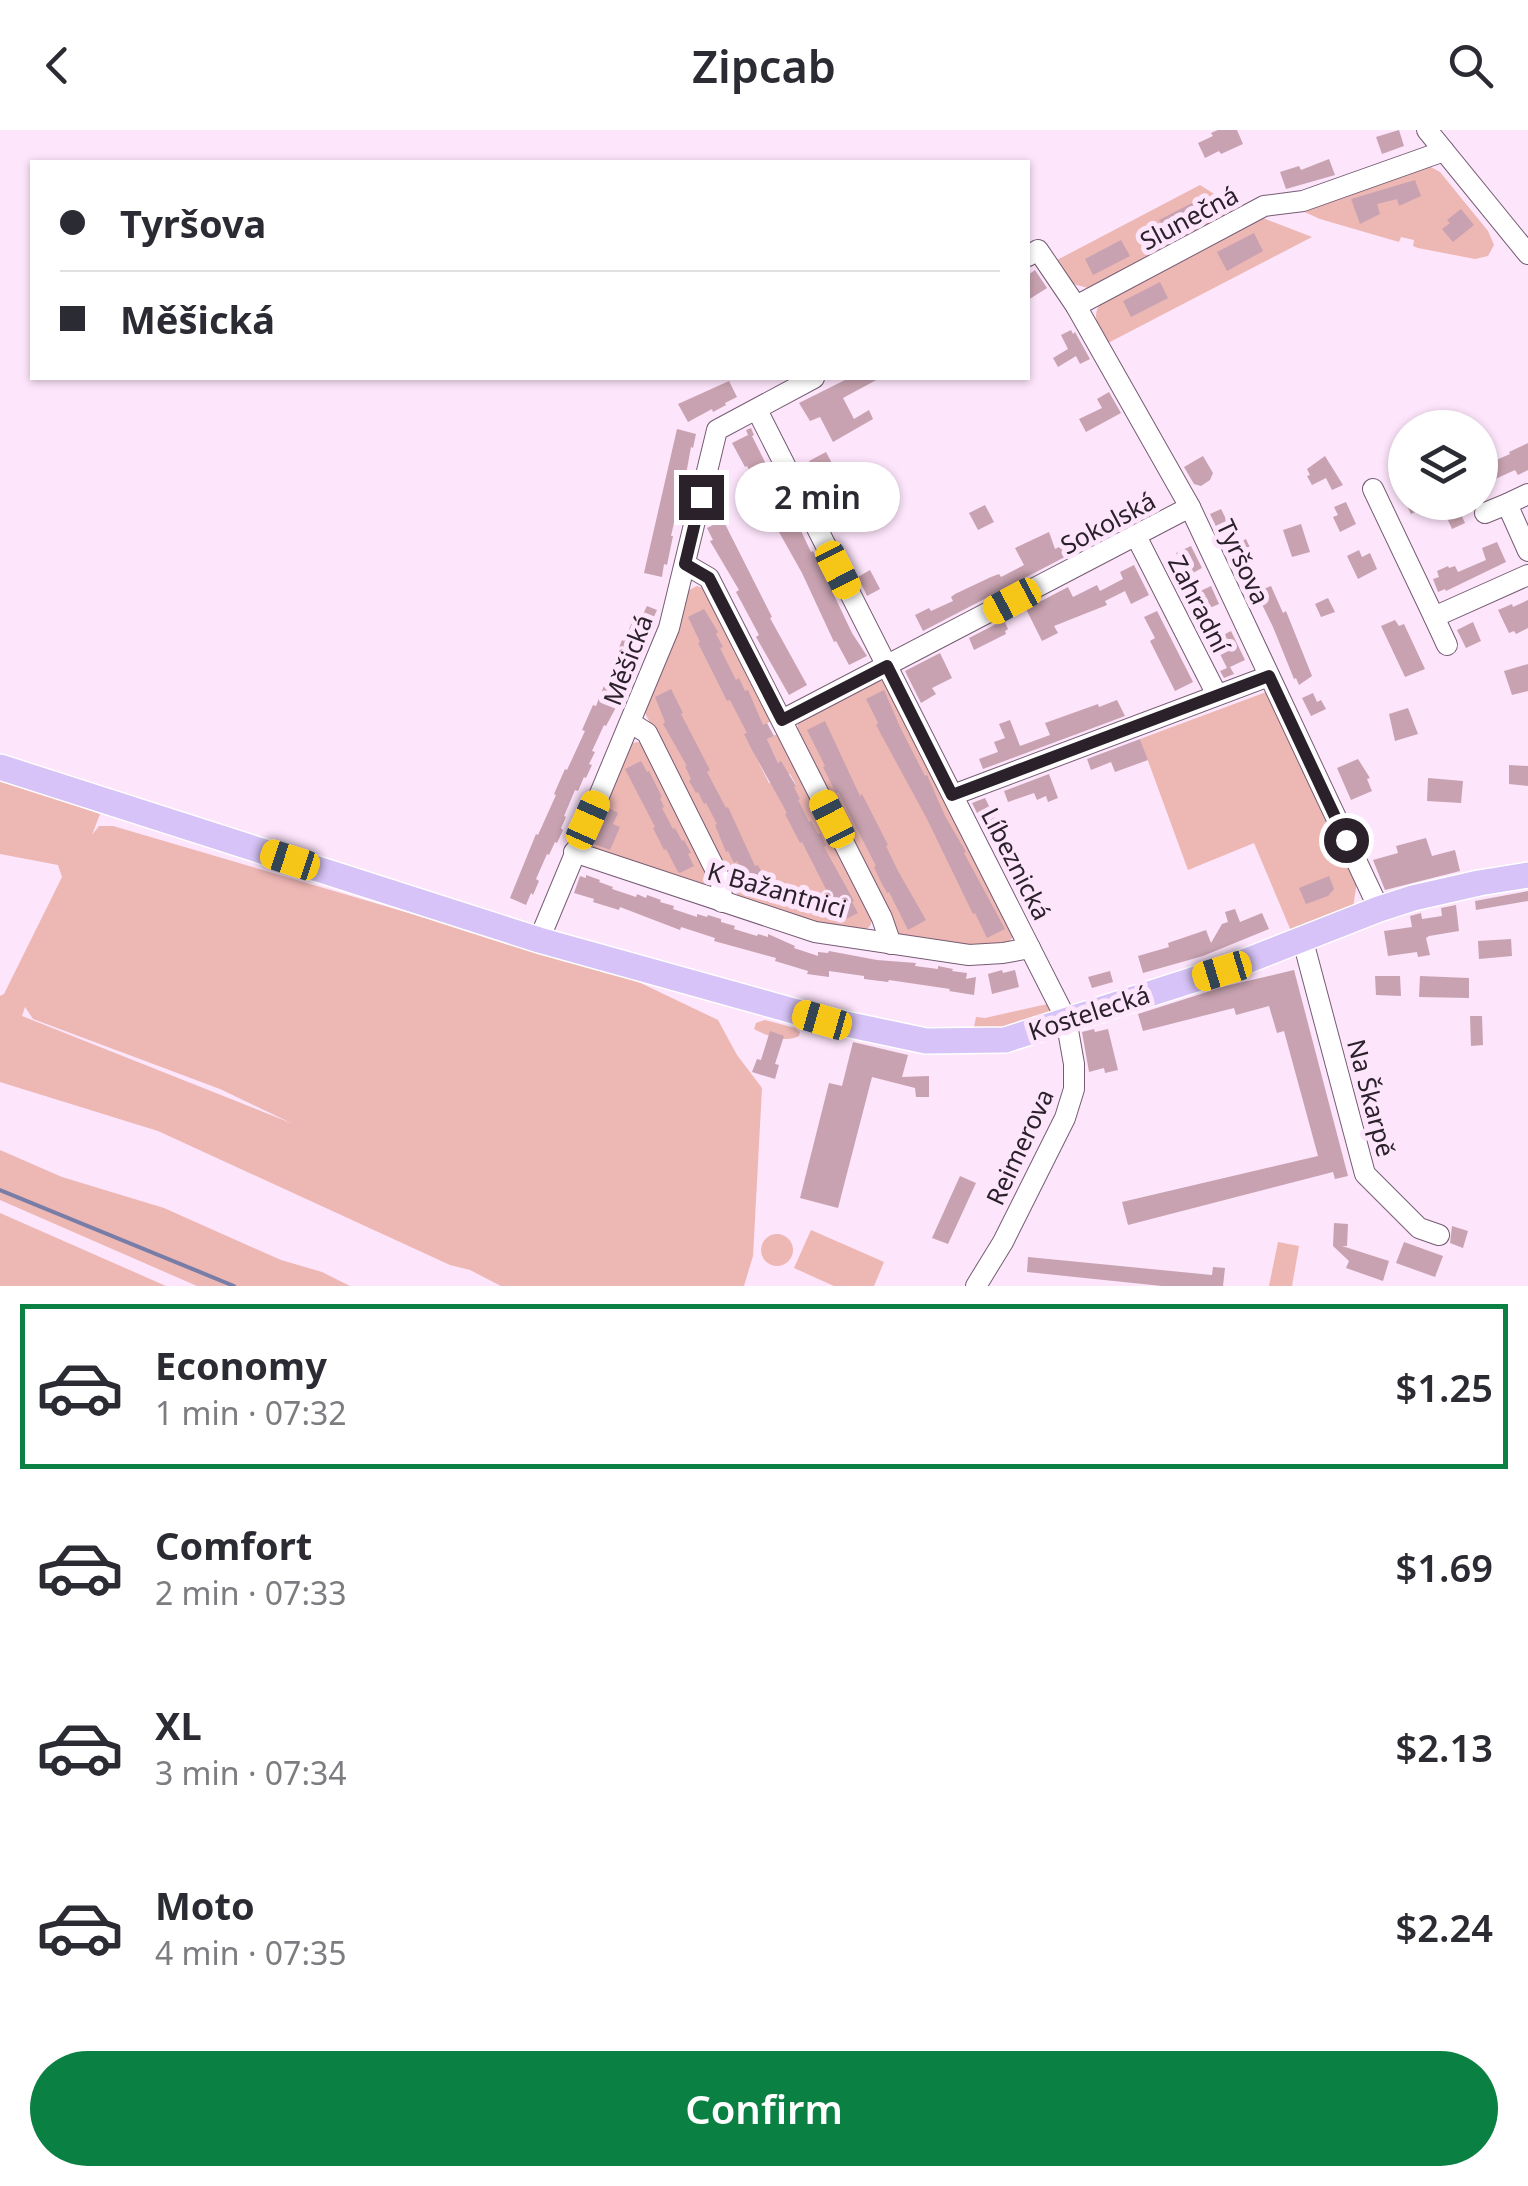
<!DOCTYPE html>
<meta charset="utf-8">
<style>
body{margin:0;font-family:"Noto Sans",sans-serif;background:#f7f7f7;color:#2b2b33;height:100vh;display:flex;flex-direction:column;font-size:38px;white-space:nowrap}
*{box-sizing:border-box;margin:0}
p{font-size:32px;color:#7c7c81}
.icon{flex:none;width:55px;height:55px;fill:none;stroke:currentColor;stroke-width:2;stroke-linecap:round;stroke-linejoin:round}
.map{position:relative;height:1156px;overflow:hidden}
.sheet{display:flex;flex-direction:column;background:#fff;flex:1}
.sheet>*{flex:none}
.hud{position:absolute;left:30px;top:30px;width:1000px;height:220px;border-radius:0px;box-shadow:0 2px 8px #0004;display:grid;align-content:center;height:220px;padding:0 30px;background:#fff}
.tools{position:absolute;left:1388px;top:280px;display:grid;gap:20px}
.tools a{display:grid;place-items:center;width:110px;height:110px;border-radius:50%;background:#fff;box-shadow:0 2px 8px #0004;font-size:50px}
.end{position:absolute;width:45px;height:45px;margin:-22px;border:12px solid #2b212b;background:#fff;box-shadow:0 0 0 5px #fff}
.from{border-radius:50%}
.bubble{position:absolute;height:70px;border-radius:35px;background:#fff;box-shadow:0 2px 8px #0004;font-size:32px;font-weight:600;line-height:70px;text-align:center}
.car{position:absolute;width:30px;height:60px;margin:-30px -15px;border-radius:12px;box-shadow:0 0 8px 2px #0007;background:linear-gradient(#f5c518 24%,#345 0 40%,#f5c518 0 76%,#345 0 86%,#f5c518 0)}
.hud b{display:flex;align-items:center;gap:35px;height:95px;font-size:38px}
.hud b+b{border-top:2px solid #e1e1e2}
.hud i{width:25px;height:25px;background:#2b2b33}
ul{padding:18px 0 0;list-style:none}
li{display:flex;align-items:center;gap:30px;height:165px;margin:0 20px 15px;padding:0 10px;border:5px solid transparent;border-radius:0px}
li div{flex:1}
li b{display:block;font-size:38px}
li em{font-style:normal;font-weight:600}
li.active{border-color:#0b8043}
li>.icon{width:90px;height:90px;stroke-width:1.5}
.primary-button{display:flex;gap:20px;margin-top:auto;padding:20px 30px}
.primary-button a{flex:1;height:115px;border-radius:60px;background:#0b8043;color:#fff;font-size:40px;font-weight:600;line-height:115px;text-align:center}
header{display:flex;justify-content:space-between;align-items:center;height:130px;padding:0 30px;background:#fff;font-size:45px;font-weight:600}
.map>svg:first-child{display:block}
.green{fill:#edb7b4;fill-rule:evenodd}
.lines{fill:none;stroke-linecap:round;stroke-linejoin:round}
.stream{stroke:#787da8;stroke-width:4}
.building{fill:#c8a2b0}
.minor-casing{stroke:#755c73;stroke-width:22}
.major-casing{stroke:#fff;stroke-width:28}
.minor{stroke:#fff;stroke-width:20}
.major{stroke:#d7c3f7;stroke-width:25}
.route{stroke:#2b212b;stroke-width:12}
.labels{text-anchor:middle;stroke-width:10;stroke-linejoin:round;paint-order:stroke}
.street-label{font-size:25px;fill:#2b212b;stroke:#fde5fb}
</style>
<header><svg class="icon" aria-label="back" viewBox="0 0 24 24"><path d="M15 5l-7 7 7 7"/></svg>Zipcab<svg class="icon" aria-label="search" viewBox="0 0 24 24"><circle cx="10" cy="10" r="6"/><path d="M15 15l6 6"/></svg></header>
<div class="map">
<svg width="1528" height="1156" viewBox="0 0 1528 1156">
<rect width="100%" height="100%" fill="#fde5fb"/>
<g class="green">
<polygon points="1429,36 1440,42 1488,101 1494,115 1488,126 1475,129 1418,118 1413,116 1414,110 1401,107 1399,112 1320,89 1300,80"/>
<polygon points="1200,55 1240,80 1088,158 1073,154 1057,130"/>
<path d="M1263 88 1312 107 1108 213C1098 197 1089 185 1104 169L1244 96Z"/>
<path d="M697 456 705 459 773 590 745 605 769 653 794 657 796 655 790 644H787L781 632 778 633 767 609 779 603 872 787C872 794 870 798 863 801L808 794 739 768 644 581 687 461Z"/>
<polygon points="877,551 884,551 1015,804 1009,812 982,819 904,808 899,804 796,602 799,591"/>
<polygon points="1269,561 1338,720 1342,719 1357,751 1353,778 1291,801 1254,713 1188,740 1140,609"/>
<polygon points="638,612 644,614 710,751 703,757 586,717 632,613"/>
<path d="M0 649 100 684 92 705 99 696H113L630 848 718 890 737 925 762 958 753 1126 744 1156H501L470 1140 450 1135 158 1001 0 952V866L4 864 62 747 58 735 0 724ZM25 877 33 889 220 959 291 993 22 886Z"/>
<polygon points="1052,873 1059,886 989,903 944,897 974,897 976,887 985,888"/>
<path d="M765 890 795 898 800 902 799 906C786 913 767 906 754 899L756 893Z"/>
<polygon points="0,1020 62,1047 164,1078 281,1130 322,1142 350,1156 197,1156 0,1070"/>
<polygon points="0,1083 166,1156 0,1156"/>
<polygon points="811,1100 884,1132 874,1156 834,1156 794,1138"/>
<circle cx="777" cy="1120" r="16"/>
<polygon points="1278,1112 1299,1116 1292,1156 1269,1156"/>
</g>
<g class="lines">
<polyline class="stream" points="0,1060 234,1156"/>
</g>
<g class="building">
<polygon points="1218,0 1237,0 1243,14 1221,24 1219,21 1205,28 1198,13 1213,6 1211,3"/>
<polygon points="1399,0 1404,16 1382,24 1376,7"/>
<polygon points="1329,29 1335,45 1286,59 1280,42 1299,36 1301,40"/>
<polygon points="1415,50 1421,66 1399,76 1397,69 1377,74 1380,84 1360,94 1351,69"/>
<polygon points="1196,71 1204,87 1168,106 1159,90"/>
<polygon points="1461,79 1474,95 1453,112 1442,99 1450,93 1447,90"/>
<polygon points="1254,103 1263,121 1227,141 1217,122"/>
<polygon points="1121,110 1130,126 1093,145 1085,129"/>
<polygon points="1035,140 1047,158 1028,170 1028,145"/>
<polygon points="1160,152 1168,168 1131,187 1123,171"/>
<polygon points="1071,200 1073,204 1075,202 1090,229 1080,234 1076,226 1058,237 1053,228 1068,219 1061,205"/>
<polygon points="849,248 880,248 843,268 854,289 869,280 873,289 833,312 820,287 810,291 799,273"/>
<polygon points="729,251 737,267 725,273 726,275 713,282 712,279 688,292 678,274"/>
<polygon points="1109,262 1121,283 1086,302 1079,289 1102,278 1097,269"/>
<polygon points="751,298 754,305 752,306 769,340 771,338 811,422 813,421 852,503 867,526 849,535 836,511 834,512 802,443 770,386 772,385 747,336 745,337 732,313 748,305 746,300"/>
<polygon points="677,299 696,304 693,318 691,317 681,372 679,371 671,406 673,406 667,435 664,434 662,447 644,443"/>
<polygon points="1528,313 1528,340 1518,345 1515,340 1480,356 1480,337 1510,324 1509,322"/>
<polygon points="826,322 835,339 831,341 841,361 848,357 858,375 836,386 827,368 832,366 821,346 817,348 809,331"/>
<polygon points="1203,326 1213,343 1210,350 1201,356 1194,354 1184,337"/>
<polygon points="1325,326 1343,355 1332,360 1326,348 1312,355 1307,346 1310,345 1307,339"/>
<polygon points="1405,340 1405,373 1393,346"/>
<polygon points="1156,372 1159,378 1131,392 1128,387"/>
<polygon points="1346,372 1356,394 1340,402 1333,387 1338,385 1334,377"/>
<polygon points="1405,372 1477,372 1460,382 1465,393 1452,399 1447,388 1443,390 1435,373 1411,384"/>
<polygon points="985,375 994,392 978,400 969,383"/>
<polygon points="1221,379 1238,413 1246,409 1255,428 1236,437 1210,384"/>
<polygon points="723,390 772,487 770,488 807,555 789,565 756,507 759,505 736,462 739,460 710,411 713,410 707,398"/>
<polygon points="1301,394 1310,422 1292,427 1283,400"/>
<polygon points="1049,402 1055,419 1079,407 1084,417 923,501 915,485 929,478 931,481 953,471 951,467 955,464 991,447 999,444 1001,447 1024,435 1015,418"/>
<polygon points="1497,412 1506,432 1446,461 1445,459 1438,462 1433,449 1439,447 1437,441 1448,436 1449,438 1455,436 1458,442 1486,430 1482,418"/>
<polygon points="1191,416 1202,438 1187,446 1176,423"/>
<polygon points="1359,420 1362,427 1370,423 1377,439 1358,449 1347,426"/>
<polygon points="1134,435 1149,465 1131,474 1125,461 1105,471 1107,475 1054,496 1058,503 1042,511 1026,479 1068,457 1073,467 1097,455 1100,461 1123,449 1120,442"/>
<polygon points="870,440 880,459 867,466 858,447"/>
<polygon points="1211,456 1219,474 1200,482 1192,465"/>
<polygon points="1271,456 1283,483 1286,481 1312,546 1299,555 1296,548 1294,549 1273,497 1256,462"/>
<polygon points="1328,468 1335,482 1321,487 1315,474"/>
<polygon points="1528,470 1528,498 1516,504 1514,501 1509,503 1498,480 1512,474 1513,477"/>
<polygon points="647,476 657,480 646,504 648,505 643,519 640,518 634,531 632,530 621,556 623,557 618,569 620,570 606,596 604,595 592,621 595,622 589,634 592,635 586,648 584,647 578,661 575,660 564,686 566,687 561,698 563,700 557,713 555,712 549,725 547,724 536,749 539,751 533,765 531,763 526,775 510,768 536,704 538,705 556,665 554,664 565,639 567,640 585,601 582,600 593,575 596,576 622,510 624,511 635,485 641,488"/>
<polygon points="704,479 718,502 716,504 723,517 720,518 736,550 739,548 745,561 748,560 763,595 767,593 774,606 767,609 778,633 781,631 796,656 794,657 800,669 798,670 809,692 811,691 818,704 820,703 826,716 824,717 854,771 852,772 858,783 842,791 802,712 800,713 785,684 787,683 752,620 744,604 747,603 730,570 727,571 698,513 700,512 688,487"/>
<polygon points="1157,481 1193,552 1175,561 1150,511 1155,508 1144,487"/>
<polygon points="1004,490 1008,499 1005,501 1006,504 974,520 969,508"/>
<polygon points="1395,490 1399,496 1404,494 1425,539 1405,547 1381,496"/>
<polygon points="1473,492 1481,511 1466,518 1457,500"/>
<polygon points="1231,501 1245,530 1230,537 1234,544 1224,548 1220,541 1227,538 1213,510"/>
<polygon points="940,523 952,548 932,558 936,564 921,573 905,541"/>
<polygon points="1528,534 1528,561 1512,565 1504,541"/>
<polygon points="671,559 683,583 681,584 710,640 707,642 726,678 728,677 755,736 758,735 770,759 754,767 751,766 746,755 748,754 737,731 734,733 728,721 726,722 715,695 717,694 706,673 704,674 698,662 696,663 689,651 691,649 685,636 687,636 663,594 665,592 655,567"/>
<polygon points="884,560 900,597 925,646 927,645 945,686 966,722 964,723 1005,799 987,808 975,783 973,784 927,689 876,595 878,593 866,569"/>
<polygon points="1313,563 1317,572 1321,570 1326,579 1311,586 1302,568"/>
<polygon points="1117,570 1125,586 983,639 979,629 998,622 994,612 1005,608 999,594 1010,590 1020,616 1050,605 1045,593 1098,574 1099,577"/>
<polygon points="1408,578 1418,604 1395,611 1389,584"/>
<polygon points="825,591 860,666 862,664 888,715 886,716 898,741 926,790 908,800 889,762 887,763 880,750 874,737 876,736 838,662 836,663 823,637 825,636 807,600"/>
<polygon points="1140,609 1148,630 1115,642 1111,632 1091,640 1087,629"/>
<polygon points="1358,629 1370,648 1367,649 1372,661 1351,670 1337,638"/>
<polygon points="641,631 647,642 649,641 662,667 660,668 664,677 662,678 673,699 675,698 682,711 684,710 691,723 688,724 694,736 680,743 678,742 666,719 664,720 653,698 655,697 625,639"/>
<polygon points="1509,635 1528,636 1528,656 1509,654"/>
<polygon points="1049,644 1058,668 1048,672 1046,666 1037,670 1034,663 1008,672 1004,661"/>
<polygon points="1428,648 1463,651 1461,673 1427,671"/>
<polygon points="985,668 996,690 987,695 984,689 981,691 972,673"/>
<polygon points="609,678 618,683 613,694 620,697 610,720 594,714"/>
<polygon points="1426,708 1432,726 1455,720 1460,741 1385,760 1373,730 1398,723 1396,716"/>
<polygon points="1010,734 1027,766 1021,770 1004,736"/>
<polygon points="586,745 600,750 599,752 613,757 612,759 636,767 637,764 646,768 647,765 661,770 660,772 674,776 673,779 697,787 697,784 707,787 708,785 721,789 721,792 735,796 734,799 757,806 758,804 768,807 768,804 795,816 794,818 818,826 818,822 828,823 829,821 877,830 916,833 915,836 938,839 938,836 953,839 952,841 967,843 966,849 976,847 974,865 949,861 950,859 889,850 888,852 864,849 864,846 829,841 829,847 807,844 808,841 775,831 776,828 714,811 715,808 681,797 680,800 620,777 619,780 593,772 594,769 574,763 580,746 586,748"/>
<polygon points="1329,746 1334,759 1328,766 1306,774 1299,758"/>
<polygon points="1528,761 1528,771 1476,780 1475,771"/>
<polygon points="1456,775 1459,801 1429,806 1426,808 1430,825 1418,827 1417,822 1388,826 1384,801 1412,797 1410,786 1421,783 1422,789 1442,786 1441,778"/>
<polygon points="1235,779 1240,792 1262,783 1269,799 1203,826 1143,843 1138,826 1169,817 1168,813 1206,800 1211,813 1222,794 1228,792 1225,782"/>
<polygon points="1511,809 1512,826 1479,829 1478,811"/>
<polygon points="1002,840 1003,843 1015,840 1019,857 992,864 988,844"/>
<polygon points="1294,840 1348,1046 1335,1049 1333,1042 1128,1095 1122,1072 1318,1026 1284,901 1277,903 1269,876 1236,885 1234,878 1143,901 1138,884 1226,856"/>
<polygon points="1110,841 1113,852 1092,858 1088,847"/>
<polygon points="1375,846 1400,846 1401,866 1376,865"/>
<polygon points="1420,846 1469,848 1469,868 1419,867"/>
<polygon points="1470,886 1482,886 1483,915 1471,916"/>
<polygon points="1094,899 1095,902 1108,899 1118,940 1105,943 1104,938 1089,942 1082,902"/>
<polygon points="770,901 784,906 775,934 779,935 775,949 752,942 757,929 761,930"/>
<polygon points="853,912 908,925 902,947 929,946 929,967 916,967 915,958 872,947 838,1078 800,1068 829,953 842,956"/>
<polygon points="960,1046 976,1053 948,1114 932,1108"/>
<polygon points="1334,1093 1348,1094 1347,1116 1342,1116 1389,1131 1383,1151 1346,1138 1349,1131 1333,1116"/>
<polygon points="1452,1096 1468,1101 1463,1118 1450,1113"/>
<polygon points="1404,1112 1443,1126 1435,1147 1396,1133"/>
<polygon points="1028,1127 1212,1145 1213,1137 1225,1138 1223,1156 1162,1156 1027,1142"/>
</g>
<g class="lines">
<g class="minor-casing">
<g id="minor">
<polyline points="1427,0 1528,124"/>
<polyline points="1028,126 1038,120 1076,176 1190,377 1379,779"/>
<polyline points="1076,176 1264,76 1303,71 1444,21"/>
<polyline points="757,280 1066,889 1074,934 1074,959 1065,988 1003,1112 976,1156"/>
<polyline points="1373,359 1434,487 1528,445"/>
<polyline points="1528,364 1507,374 1528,421"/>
<polyline points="1485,383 1507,374"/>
<polyline points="1136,406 1217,565"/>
<polyline points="685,434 709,448 882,788 891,814"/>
<polyline points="1434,487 1447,515"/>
<polyline points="782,590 1190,377"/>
<polyline points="631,593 647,603 721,751 722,772"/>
<polyline points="953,665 1269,546"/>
<polyline points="574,722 815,802 969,825 1003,823 1030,818"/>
<polyline points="539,810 669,498 717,300 814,248"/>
<polyline points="1303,811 1365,1044 1419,1098 1439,1105"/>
</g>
</g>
<g class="major-casing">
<polyline id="major" points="0,637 539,810 822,889 926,911 1005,910 1221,841 1379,779 1413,768 1479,753 1528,745"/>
</g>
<use href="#minor" class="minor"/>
<use href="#major" class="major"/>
</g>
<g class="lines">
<polyline class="route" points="701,367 685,434 709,448 782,590 887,536 952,665 1269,546 1346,710"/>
</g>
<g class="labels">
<g class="street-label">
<text transform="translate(1189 88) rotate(-28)" y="9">Slunečná</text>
<text transform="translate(1108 393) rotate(-28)" y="9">Sokolská</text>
<text transform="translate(1243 432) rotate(65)" y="9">Tyršova</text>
<text transform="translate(1199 474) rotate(63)" y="9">Zahradní</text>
<text transform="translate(628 530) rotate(-69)" y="9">Měšická</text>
<text transform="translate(1016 734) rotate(63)" y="9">Líbeznická</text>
<text transform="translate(777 760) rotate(16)" y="9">K Bažantnici</text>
<text transform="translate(1089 883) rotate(-18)" y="9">Kostelecká</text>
<text transform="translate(1371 968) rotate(75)" y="9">Na Škarpě</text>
<text transform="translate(1020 1017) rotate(-65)" y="9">Reimerova</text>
</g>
</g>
</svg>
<div class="tools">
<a><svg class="icon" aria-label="layers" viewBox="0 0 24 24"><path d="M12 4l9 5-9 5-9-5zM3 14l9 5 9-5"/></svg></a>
</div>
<i class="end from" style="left:1346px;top:710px"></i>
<i class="end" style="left:701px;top:367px"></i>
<div class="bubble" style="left:735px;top:332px;width:165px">2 min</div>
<i class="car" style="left:838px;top:440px;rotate:153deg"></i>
<i class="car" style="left:1012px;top:471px;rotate:242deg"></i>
<i class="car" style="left:832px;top:689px;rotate:333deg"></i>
<i class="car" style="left:588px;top:690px;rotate:24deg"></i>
<i class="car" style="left:290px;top:730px;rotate:288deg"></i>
<i class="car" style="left:1222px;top:841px;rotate:253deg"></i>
<i class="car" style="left:822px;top:890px;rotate:286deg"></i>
<div class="hud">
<b><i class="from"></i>Tyršova</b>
<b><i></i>Měšická</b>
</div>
</div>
<section class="sheet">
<ul>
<li class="active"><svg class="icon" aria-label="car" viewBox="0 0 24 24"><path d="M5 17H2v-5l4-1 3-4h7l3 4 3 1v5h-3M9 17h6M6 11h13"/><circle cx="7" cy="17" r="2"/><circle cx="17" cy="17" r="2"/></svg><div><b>Economy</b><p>1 min · 07:32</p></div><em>$1.25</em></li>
<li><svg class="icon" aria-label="car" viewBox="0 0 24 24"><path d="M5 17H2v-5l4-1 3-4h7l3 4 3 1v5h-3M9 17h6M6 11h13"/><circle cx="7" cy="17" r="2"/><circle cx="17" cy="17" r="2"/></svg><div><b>Comfort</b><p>2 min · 07:33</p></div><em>$1.69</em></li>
<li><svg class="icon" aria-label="car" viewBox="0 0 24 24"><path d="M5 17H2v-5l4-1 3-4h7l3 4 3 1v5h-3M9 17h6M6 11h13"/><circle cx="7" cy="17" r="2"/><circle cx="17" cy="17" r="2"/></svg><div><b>XL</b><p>3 min · 07:34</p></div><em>$2.13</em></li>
<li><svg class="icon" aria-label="car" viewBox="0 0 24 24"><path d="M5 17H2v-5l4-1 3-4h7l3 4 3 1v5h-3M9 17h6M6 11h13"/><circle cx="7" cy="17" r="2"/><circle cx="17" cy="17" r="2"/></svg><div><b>Moto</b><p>4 min · 07:35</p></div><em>$2.24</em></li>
</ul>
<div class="primary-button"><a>Confirm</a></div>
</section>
